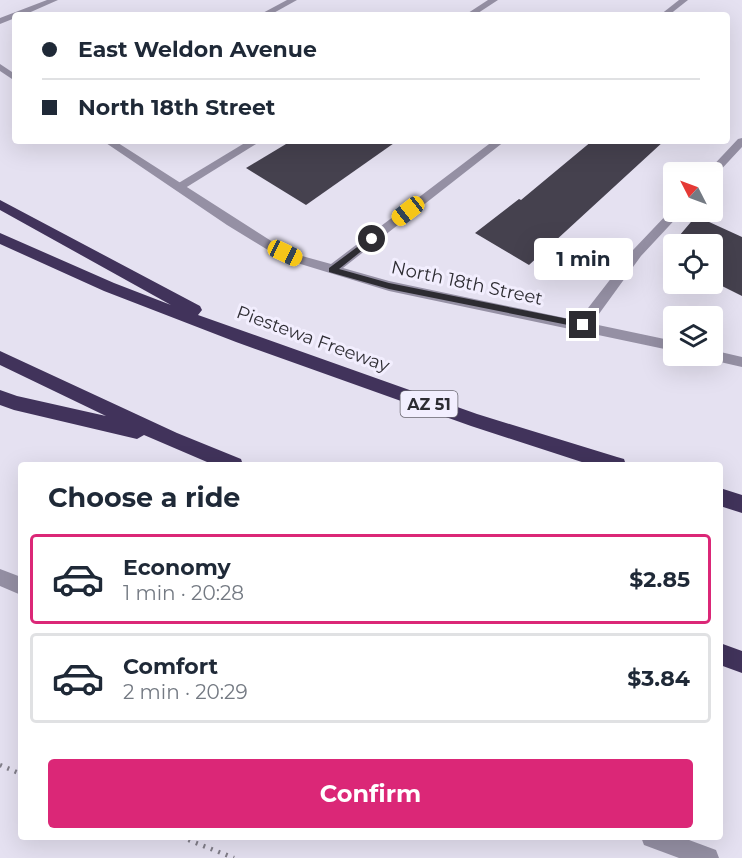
<!DOCTYPE html>
<meta charset="utf-8">
<style>
body{margin:0;font-family:Montserrat,sans-serif;background:#f2f2f3;color:#1f2937;height:100vh;display:flex;flex-direction:column;font-size:22px;white-space:nowrap}
*{box-sizing:border-box;margin:0}
p{font-size:20px;color:#747a83}
.icon{flex:none;width:33px;height:33px;fill:none;stroke:currentColor;stroke-width:2;stroke-linecap:round;stroke-linejoin:round}
.map{position:relative;flex:1;overflow:hidden}
.side{position:absolute;left:18px;top:462px;width:705px;height:378px;display:flex;flex-direction:column;background:#fff;border-radius:6px;box-shadow:0 6px 24px #0002}
.side>*{flex:none}
.hud{position:absolute;left:12px;top:12px;width:718px;height:132px;border-radius:6px;box-shadow:0 6px 24px #0002;display:grid;align-content:center;height:132px;padding:0 30px;background:#fff}
.needle{width:39px;rotate:312deg}
.buttons{position:absolute;left:663px;top:162px;display:grid;gap:12px}
.buttons a{display:grid;place-items:center;width:60px;height:60px;border-radius:6px;background:#fff;box-shadow:0 6px 24px #0002;font-size:30px}
.end{position:absolute;width:27px;height:27px;margin:-14px;border:8px solid #2d2c32;background:#fff;box-shadow:0 0 0 3px #fff}
.from{border-radius:50%}
.bubble{position:absolute;height:42px;border-radius:6px;background:#fff;box-shadow:0 6px 24px #0002;font-size:20px;font-weight:700;line-height:42px;text-align:center}
.car{position:absolute;width:18px;height:36px;margin:-18px -9px;border-radius:8px;box-shadow:0 0 4px 2px #0007;background:linear-gradient(#f5c518 24%,#345 0 40%,#f5c518 0 76%,#345 0 86%,#f5c518 0)}
.hud b{display:flex;align-items:center;gap:21px;height:57px;font-size:22px}
.hud b+b{border-top:2px solid #e0e1e3}
.hud i{width:15px;height:15px;background:#1f2937}
ul{padding:0;list-style:none}
li{display:flex;align-items:center;gap:18px;height:90px;margin:0 12px 9px;padding:0 18px;border:3px solid #e0e1e3;border-radius:6px}
li div{flex:1}
li b{display:block;font-size:22px}
li em{font-style:normal;font-weight:700}
li.current{border-color:#db2777}
li>.icon{width:54px;height:54px;stroke-width:1.5}
h2{padding:0 30px;font-size:27px;line-height:72px}
.button{display:flex;gap:12px;margin-top:auto;padding:12px 30px}
.button a{flex:1;height:69px;border-radius:6px;background:#db2777;color:#fff;font-size:24px;font-weight:700;line-height:69px;text-align:center}
.map>svg:first-child{display:block}
.building{fill:#45414e}
.lines{fill:none;stroke-linecap:round;stroke-linejoin:round}
.path{stroke:#817e89;stroke-width:4.5;stroke-dasharray:2 6;stroke-linecap:butt}
.lane{fill:#9590a4;fill-rule:evenodd}
.street{fill:#9590a4;fill-rule:evenodd}
.highway{fill:#41335b;fill-rule:evenodd}
.route{fill:#2d2c32}
.labels{text-anchor:middle;stroke-width:6;stroke-linejoin:round;paint-order:stroke}
.shield{fill:#f2eefe;stroke:#68666f;stroke-width:1.5}
.shield-label{font-size:16px;font-weight:bold;fill:#2d2c32}
.street-label{font-size:18px;fill:#2d2c32;stroke:#f2eefe}
</style>
<div class="map">
<svg width="742" height="858" viewBox="0 0 742 858">
<rect width="100%" height="100%" fill="#e5e1f1"/>
<g class="building">
<polygon points="291,141 397,141 306,205 246,168"/>
<polygon points="592,141 664,141 529,265 475,233 519,199 521,200"/>
<polygon points="696,216 742,237 742,296 712,281 712,244 674,244 674,261 663,255"/>
</g>
<g class="lines">
<g class="path">
<polyline points="0,765 21,774"/>
<polyline points="181,837 234,858"/>
</g>
<g class="lane">
<polygon points="47,0 58,0 24,15 15,15 15,18 0,24 0,18"/>
<polygon points="488,0 498,0 475,15 465,15"/>
<polygon points="742,138 742,147 716,175 712,176 712,172 707,172 738,139"/>
<polygon points="248,141 261,141 182,190 178,191 172,187"/>
<polygon points="672,209 682,212 641,256 588,329 578,329 576,325 578,321 633,250"/>
</g>
<g class="street">
<polygon points="287,0 297,0 270,15 259,15"/>
<polygon points="679,0 688,0 669,15 660,15"/>
<polygon points="0,64 15,74 15,81 0,71"/>
<polygon points="103,141 115,141 276,244 302,256 331,264 493,141 505,141 343,268 389,281 674,341 674,351 389,291 294,262 268,250 227,225"/>
<polygon points="712,350 742,357 742,367 707,359 705,356 712,356"/>
<polygon points="0,569 21,577 21,595 0,586"/>
<polygon points="641,837 681,837 716,850 719,858 679,858 644,845"/>
</g>
<g class="highway">
<polygon points="0,200 200,306 202,310 198,315 477,414 617,457 624,459 626,465 591,465 471,426 236,342 104,291 0,244 0,233 114,283 171,305 0,210"/>
<polygon points="0,351 177,433 241,459 243,465 214,465 144,435 137,439 14,410 0,405 0,390 17,396 106,416 0,365"/>
<polygon points="720,488 742,495 742,513 720,506"/>
<polygon points="720,643 742,651 742,673 720,665"/>
</g>
</g>
<polygon class="route" points="372,236 375,239 374,241 339,269 389,283 583,322 588,325 583,328 389,289 329,272 329,268"/>
<g class="labels">
<rect class="shield" x="400.5" y="391" width="57" height="26" rx="4.5"/>
<g class="shield-label">
<text x="429" y="410">AZ 51</text>
</g>
<g class="street-label">
<text transform="translate(467 283) rotate(12)" y="6">North 18th Street</text>
<text transform="translate(313 339) rotate(20)" y="6">Piestewa Freeway</text>
</g>
</g>
</svg>
<div class="buttons">
<a><svg class="needle" viewBox="-14 -14 28 28"><path d="M0-13l5 13h-10z" fill="#e53935"/><path d="M0 13l5-13h-10z" fill="#747a83"/></svg></a>
<a><svg class="icon" aria-label="locate" viewBox="0 0 24 24"><circle cx="12" cy="12" r="6"/><path d="M12 2v4M12 18v4M2 12h4M18 12h4"/></svg></a>
<a><svg class="icon" aria-label="layers" viewBox="0 0 24 24"><path d="M12 4l9 5-9 5-9-5zM3 14l9 5 9-5"/></svg></a>
</div>
<i class="end from" style="left:372px;top:239px"></i>
<i class="end" style="left:583px;top:325px"></i>
<div class="bubble" style="left:534px;top:238px;width:99px">1 min</div>
<i class="car" style="left:408px;top:211px;rotate:232deg"></i>
<i class="car" style="left:285px;top:253px;rotate:115deg"></i>
<div class="hud">
<b><i class="from"></i>East Weldon Avenue</b>
<b><i></i>North 18th Street</b>
</div>
<section class="side">
<h2>Choose a ride</h2>
<ul>
<li class="current"><svg class="icon" aria-label="car" viewBox="0 0 24 24"><path d="M5 17H2v-5l4-1 3-4h7l3 4 3 1v5h-3M9 17h6M6 11h13"/><circle cx="7" cy="17" r="2"/><circle cx="17" cy="17" r="2"/></svg><div><b>Economy</b><p>1 min · 20:28</p></div><em>$2.85</em></li>
<li><svg class="icon" aria-label="car" viewBox="0 0 24 24"><path d="M5 17H2v-5l4-1 3-4h7l3 4 3 1v5h-3M9 17h6M6 11h13"/><circle cx="7" cy="17" r="2"/><circle cx="17" cy="17" r="2"/></svg><div><b>Comfort</b><p>2 min · 20:29</p></div><em>$3.84</em></li>
</ul>
<div class="button"><a>Confirm</a></div>
</section>
</div>
